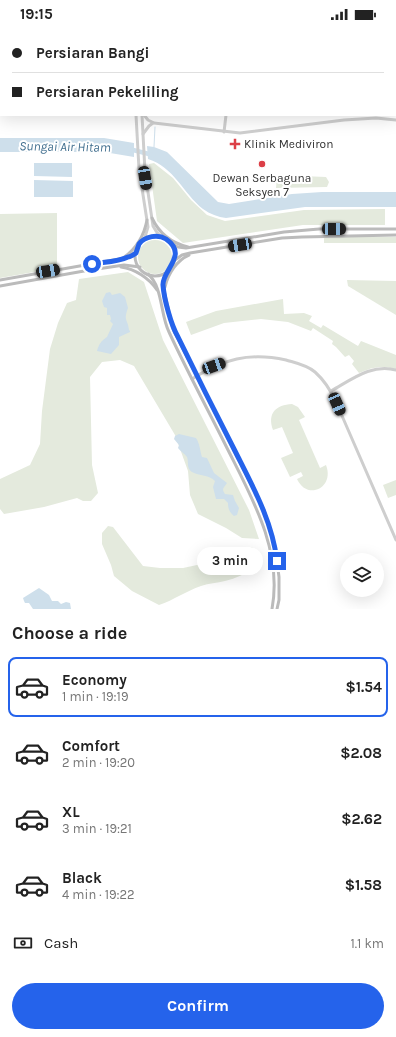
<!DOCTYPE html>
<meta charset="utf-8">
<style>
body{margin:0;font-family:Karla,sans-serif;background:#f6f6f6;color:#222;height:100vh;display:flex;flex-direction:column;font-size:15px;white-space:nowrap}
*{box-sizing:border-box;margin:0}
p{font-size:13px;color:#767676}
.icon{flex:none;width:22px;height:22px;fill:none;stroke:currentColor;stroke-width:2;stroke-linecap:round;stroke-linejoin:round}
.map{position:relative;height:581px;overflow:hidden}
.side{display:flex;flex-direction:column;background:#fff;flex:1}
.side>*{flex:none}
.banner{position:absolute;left:0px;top:0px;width:396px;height:88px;box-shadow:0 4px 16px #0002;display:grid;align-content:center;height:88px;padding:0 12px;background:#fff}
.buttons{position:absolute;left:340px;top:525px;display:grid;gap:8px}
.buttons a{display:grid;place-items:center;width:44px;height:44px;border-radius:50%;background:#fff;box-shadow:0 4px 16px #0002;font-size:20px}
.end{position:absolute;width:18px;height:18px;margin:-9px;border:5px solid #2563eb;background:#fff;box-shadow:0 0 0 2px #fff}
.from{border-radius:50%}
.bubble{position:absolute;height:28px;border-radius:14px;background:#fff;box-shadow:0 4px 16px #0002;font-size:13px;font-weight:700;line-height:28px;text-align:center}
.car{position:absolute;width:12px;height:24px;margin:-12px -6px;border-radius:5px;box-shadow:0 0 3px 1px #0007;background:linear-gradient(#222 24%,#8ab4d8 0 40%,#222 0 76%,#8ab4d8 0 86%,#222 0)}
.banner b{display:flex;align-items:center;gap:14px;height:38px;font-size:15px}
.banner b+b{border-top:1px solid #e0e0e0}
.banner i{width:10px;height:10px;background:#222}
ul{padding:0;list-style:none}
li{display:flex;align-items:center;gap:12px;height:60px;margin:0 8px 6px;padding:0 4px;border:2px solid transparent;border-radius:8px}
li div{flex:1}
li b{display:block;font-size:15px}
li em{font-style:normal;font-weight:700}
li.on{border-color:#2563eb}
li>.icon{width:36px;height:36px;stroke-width:1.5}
h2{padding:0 12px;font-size:18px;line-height:48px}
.pay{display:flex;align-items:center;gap:10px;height:44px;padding:0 12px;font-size:15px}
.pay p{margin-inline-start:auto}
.cta{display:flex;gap:8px;margin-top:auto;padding:8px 12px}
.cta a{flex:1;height:46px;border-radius:24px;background:#2563eb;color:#fff;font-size:16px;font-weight:700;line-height:46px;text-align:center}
.status{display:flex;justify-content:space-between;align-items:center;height:28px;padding:0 20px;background:#fff;direction:ltr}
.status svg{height:11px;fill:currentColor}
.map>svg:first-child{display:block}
.green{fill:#e4eadd}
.water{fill:#cedfeb}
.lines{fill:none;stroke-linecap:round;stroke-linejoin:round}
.stream{stroke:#cedfeb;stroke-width:1}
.river{stroke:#cedfeb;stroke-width:4.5}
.tertiary{stroke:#cecece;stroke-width:3}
.secondary{stroke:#bbb;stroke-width:3}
.route{stroke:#2563eb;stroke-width:5}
.poi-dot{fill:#dc3f47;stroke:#fff;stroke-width:1.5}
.labels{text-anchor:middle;stroke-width:4;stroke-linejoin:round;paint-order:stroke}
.poi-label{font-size:12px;fill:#313131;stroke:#fff;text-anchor:start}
.water-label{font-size:13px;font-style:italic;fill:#437090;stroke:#fff}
</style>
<div class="status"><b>19:15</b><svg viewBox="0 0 49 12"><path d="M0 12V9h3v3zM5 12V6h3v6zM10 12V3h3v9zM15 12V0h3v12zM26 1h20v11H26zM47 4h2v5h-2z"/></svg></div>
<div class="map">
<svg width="396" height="581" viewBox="0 0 396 581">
<rect width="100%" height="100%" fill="#fff"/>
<g class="green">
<polygon points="154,135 173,150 191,172 207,187 225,193 304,182 385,181 385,197 303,197 183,215 157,193 149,136"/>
<polygon points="277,147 326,149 329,154 327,159 276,160"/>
<polygon points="57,185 57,240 0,250 0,186"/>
<polygon points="331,209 396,209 396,215 324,215 324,210"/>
<circle cx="155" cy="229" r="17"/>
<polygon points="128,244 144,254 163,312 249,482 259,511 242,510 226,500 198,486 190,467 188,443 175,407 134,338 120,332 102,334 90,349 92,437 98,465 91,473 83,473 77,470 44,479 4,486 0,481 0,451 30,437 40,416 42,383 50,321 58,295 67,275 76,272 79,251"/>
<polygon points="347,252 396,253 396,287 348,258"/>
<path d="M283 271 284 286 304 285 312 288 309 293 321 300 323 297 358 318 361 313 396 327V341C380 337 373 339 359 345L352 336 354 333 349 327 345 329 336 319 332 316 333 313 313 300 311 303 288 294 261 291 224 295 191 307 186 294 216 283Z"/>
<path d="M292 376 298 379 305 389 299 392 320 440 326 437C335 460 307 473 297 451L303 448 301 444 290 449 281 430 293 425 282 399 273 402C267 385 276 377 292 376Z"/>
<polygon points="396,452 396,467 388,470 383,457"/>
<path d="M108 498 113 499 143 538 160 540H183L239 528 252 519 259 528V538C248 544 237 550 225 553 217 555 209 555 201 558 186 563 174 572 159 577L132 563 114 548 111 537 102 516V505Z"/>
</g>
<g class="water">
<polygon points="0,110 104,110 134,115 134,129 104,124 0,124"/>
<path d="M147 118 154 119 167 124 218 174 229 176 292 166 322 164H396V179H305L226 190C218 189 210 186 203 181 183 165 174 139 148 131Z"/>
<polygon points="34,135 72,135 72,149 34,148"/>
<polygon points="34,152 73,153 73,169 34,169"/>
<path d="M110 264 112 267 120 265 125 269 128 280C123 293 128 291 129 302L130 303V304L119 309V317L111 326 97 323C99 316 101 313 107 309L113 296 110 293 111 291 110 287H107V280L104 279 102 273 106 265Z"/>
<path d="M179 406 196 410C200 416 200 423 202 429L207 430 214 445 227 455C224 460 221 460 225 466L233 467 235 473 239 480 237 487 234 488C229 484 228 480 228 475L224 471H216L213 459 215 453C210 447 199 448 192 444 186 440 189 434 187 429 185 426 180 423 178 420L179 417 174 411 175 408Z"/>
<polygon points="39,560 49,567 52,573 58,573 61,576 66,574 70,575 71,581 33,581 29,575 25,575 24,573 23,570"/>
</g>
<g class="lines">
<g class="stream">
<polyline points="125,0 125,1"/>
<polyline points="154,119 155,99"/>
</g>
<polyline class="river" points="129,121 153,127"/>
<g class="tertiary">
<polyline points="112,0 113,1"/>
<polyline points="118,0 118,1"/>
<polyline points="208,0 209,1"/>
<polyline points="136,87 139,141 148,199 144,212"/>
<polyline points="142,87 145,144 153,198 156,203 161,209"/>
<polyline points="144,87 148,92 154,95 240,105 344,92 376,90 396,92"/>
<polyline points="224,104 226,87"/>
<polyline points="143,106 149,98 153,95"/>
<path d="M192 351C223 331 249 324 286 332 296 335 307 337 315 344 324 352 331 363 336 374L396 512"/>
<path d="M331 363C351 352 372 335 396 342"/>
</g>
<g class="secondary">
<path d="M152 190C159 205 171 215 188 219"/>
<circle cx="155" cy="228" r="20"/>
<polyline points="170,215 178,219 186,220 284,204 319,201 396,201"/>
<path d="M123 230C136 221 144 208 147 192"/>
<polyline points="175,232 182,227 190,225 282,210 302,209 396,207"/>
<path d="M121 239C135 241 149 250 157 262"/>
<polyline points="167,243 164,252 163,258 173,301 264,482 275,518 279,549 279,572 277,581"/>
<path d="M148 246C163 259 160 286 169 304 187 343 207 380 226 418 251 468 283 522 272 581"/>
<polyline points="0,252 125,230 136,224"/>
<polyline points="0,258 84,243 124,237 140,239"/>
<path d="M165 259C168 246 177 232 189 227"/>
</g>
</g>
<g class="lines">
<path class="route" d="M92 236C104 234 118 234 128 229 130 229 135 226 136 225 137 222 138 219 139 216 145 208 158 206 166 211 189 227 162 242 163 257 164 271 171 297 178 309 196 346 215 384 234 421 252 457 272 492 277 533"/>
</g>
<g class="poi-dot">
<path d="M233 110h4v4h4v4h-4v4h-4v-4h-4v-4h4z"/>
<circle cx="262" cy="136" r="4"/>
</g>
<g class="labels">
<g class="poi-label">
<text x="244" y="120">Klinik Mediviron</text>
<text x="262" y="154" text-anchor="middle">Dewan Serbaguna<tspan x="262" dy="14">Seksyen 7</tspan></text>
</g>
<g class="water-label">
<text transform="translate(65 118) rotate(1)" y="5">Sungai Air Hitam</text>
</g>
</g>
</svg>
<div class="buttons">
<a><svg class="icon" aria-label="layers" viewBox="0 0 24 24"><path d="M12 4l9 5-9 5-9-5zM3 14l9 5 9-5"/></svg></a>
</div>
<i class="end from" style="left:92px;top:236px"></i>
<i class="end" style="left:277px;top:533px"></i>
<div class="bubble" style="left:197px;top:519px;width:66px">3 min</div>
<i class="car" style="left:145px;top:150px;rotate:171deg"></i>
<i class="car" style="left:334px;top:201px;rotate:90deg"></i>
<i class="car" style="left:240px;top:217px;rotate:261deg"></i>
<i class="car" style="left:48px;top:243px;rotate:80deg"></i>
<i class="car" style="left:214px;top:338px;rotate:70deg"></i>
<i class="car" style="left:337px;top:376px;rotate:156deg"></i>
<div class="banner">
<b><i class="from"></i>Persiaran Bangi</b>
<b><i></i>Persiaran Pekeliling</b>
</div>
</div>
<section class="side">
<h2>Choose a ride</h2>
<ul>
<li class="on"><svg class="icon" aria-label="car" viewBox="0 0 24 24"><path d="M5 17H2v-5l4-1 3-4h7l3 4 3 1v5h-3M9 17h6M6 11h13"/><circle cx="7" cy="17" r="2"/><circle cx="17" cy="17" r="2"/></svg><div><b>Economy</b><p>1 min · 19:19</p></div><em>$1.54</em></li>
<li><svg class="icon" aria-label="car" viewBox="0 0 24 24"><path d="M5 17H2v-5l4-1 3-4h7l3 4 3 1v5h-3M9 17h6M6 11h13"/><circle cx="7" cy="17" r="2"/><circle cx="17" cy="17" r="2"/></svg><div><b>Comfort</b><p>2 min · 19:20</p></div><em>$2.08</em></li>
<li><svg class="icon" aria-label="car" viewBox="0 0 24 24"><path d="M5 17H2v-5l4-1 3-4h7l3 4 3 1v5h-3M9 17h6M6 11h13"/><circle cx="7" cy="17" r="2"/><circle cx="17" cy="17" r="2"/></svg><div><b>XL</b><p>3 min · 19:21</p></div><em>$2.62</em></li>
<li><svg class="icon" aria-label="car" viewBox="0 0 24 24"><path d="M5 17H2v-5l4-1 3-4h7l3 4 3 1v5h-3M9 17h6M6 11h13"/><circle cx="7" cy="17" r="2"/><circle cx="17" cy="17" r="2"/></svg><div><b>Black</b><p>4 min · 19:22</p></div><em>$1.58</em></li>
</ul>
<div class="pay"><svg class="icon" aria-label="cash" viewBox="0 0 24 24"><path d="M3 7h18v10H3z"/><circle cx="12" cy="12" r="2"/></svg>Cash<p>1.1 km</p></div>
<div class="cta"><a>Confirm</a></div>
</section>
